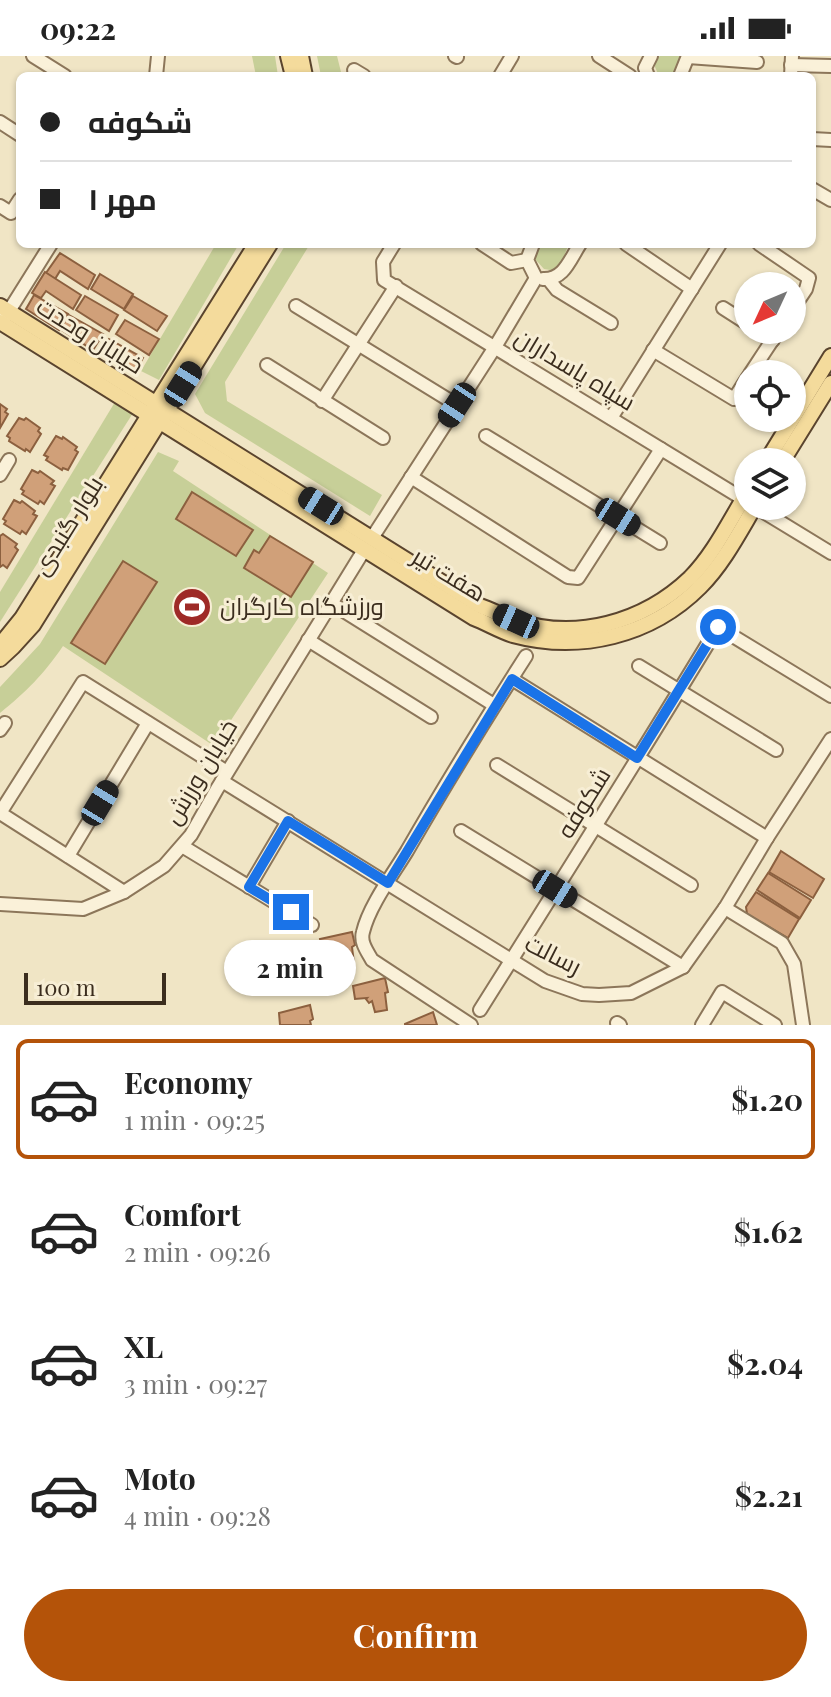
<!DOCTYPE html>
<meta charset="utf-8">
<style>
body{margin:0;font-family:"Playfair Display",Cairo,serif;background:#f6f6f6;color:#222;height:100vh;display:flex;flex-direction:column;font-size:30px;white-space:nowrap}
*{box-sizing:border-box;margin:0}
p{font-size:26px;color:#767676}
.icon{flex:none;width:44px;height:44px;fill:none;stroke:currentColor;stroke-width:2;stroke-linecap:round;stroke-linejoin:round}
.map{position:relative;height:969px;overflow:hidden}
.details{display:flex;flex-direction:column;background:#fff;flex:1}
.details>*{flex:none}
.hud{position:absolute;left:16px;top:16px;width:800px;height:176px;border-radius:12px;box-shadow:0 2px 6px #0004;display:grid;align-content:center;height:176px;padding:0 24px;background:#fff}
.needle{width:52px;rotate:226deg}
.buttons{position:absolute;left:734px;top:216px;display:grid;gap:16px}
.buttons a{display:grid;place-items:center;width:72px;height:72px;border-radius:50%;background:#fff;box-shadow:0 2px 6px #0004;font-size:40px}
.scale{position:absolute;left:24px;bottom:20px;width:142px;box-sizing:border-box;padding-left:8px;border:4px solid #3b2d1e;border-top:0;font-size:22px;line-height:28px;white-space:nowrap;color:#3b2d1e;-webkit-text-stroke:6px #f7eed5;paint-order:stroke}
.end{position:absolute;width:36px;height:36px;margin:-18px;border:10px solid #1a73e8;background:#fff;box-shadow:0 0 0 4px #fff}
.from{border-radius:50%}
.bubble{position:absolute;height:56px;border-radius:28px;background:#fff;box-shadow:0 2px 6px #0004;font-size:26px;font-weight:700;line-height:56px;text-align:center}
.car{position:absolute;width:24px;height:48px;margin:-24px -12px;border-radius:10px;box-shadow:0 0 6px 2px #0007;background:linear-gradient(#222 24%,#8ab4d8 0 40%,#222 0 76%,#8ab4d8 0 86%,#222 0)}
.hud b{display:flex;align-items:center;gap:28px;height:76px;font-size:30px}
.hud b+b{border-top:2px solid #e0e0e0}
.hud i{width:20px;height:20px;background:#222}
ul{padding:14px 0 0;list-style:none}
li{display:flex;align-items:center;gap:24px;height:120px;margin:0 16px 12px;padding:0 8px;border:4px solid transparent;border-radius:12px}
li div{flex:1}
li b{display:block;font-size:30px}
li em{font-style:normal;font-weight:700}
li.selected{border-color:#b45309}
li>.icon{width:72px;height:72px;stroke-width:1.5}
.button{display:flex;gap:16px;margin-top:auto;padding:16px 24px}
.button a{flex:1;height:92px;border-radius:48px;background:#b45309;color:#fff;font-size:32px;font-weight:700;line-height:92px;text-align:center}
.status{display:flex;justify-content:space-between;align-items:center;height:56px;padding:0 40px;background:#fff;direction:ltr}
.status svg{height:22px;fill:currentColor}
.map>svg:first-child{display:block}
.green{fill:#c7cf98}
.building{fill:#d0a079;stroke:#8c603f;stroke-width:2}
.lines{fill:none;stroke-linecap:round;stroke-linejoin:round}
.minor-casing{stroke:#8c765a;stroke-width:16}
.major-casing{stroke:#5a442e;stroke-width:18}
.minor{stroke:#faf1d9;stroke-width:12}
.major{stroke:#f4db9c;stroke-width:14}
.route{stroke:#1a73e8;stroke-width:10}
.labels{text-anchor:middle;stroke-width:6;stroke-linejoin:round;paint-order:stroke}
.street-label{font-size:24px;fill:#3b2d1e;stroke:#f7eed5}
.poi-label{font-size:24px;fill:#3b2d1e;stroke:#f7eed5;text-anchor:start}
</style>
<div class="status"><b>09:22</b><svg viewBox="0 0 49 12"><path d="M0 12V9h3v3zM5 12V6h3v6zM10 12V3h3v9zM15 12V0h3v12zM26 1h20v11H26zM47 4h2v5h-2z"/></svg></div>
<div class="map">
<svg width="831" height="969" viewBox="0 0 831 969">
<rect width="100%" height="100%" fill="#f0e5c5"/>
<g class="green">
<polygon points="252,0 275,0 278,20 256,20"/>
<polygon points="317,0 337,0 342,20 321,20"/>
<path d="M660 0H684C676 18 680 20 659 20L655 11V3Z"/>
<polygon points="216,188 239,188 159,324 141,315"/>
<polygon points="286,188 310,188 225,326 227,345 382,439 370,460 205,357 195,338"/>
<path d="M542 188H569C564 197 564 208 556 215L544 213 535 203 536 193Z"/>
<polygon points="115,346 133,357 0,566 0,536"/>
<path d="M158 396 179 405 173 415 328 517 214 690 63 590C44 618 26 636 0 657V631L40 588Z"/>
</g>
<g class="building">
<polygon points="60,197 95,219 88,233 60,215 55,223 46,217"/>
<polygon points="45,216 81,239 73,253 46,235 41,242 32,237"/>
<polygon points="100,218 133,238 124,253 91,233"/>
<polygon points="34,239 68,258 59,274 26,253"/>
<polygon points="85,240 118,259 109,275 76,254"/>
<polygon points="133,240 167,260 157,275 124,254"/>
<polygon points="69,259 103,278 93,294 60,273"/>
<polygon points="125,264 159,283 149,299 116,278"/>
<polygon points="109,283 143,302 134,318 101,297"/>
<polygon points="0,348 7,353 5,356 8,358 0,372"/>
<polygon points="19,362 24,364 26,362 40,372 38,375 41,378 30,396 26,393 25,395 9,385 10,382 7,380"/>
<polygon points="56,380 62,383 63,381 77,391 75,394 78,396 68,414 63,412 62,414 46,404 48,401 44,399"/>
<polygon points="32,414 38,417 40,415 54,425 51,428 55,430 44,448 40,445 38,448 22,438 24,435 21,433"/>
<polygon points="192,436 253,474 236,500 176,463"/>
<polygon points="14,444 20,447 22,445 35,455 33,458 37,460 26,478 22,475 20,478 4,468 6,465 3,463"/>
<polygon points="3,478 17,488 15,491 18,494 7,512 3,509 0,511 0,480"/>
<polygon points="270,480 313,506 291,541 244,512 254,494 259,497"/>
<polygon points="123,505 157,526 105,608 71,587"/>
<polygon points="781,795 824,823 813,842 769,816"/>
<polygon points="768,817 811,844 800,862 757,834"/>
<polygon points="756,836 799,863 788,882 747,858 746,851"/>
<polygon points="352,876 355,889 352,891 354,907 342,909 339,898 337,900 333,897 334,895 323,896 320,883"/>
<polygon points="385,922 388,936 385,937 387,954 375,956 372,945 369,947 366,943 367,942 355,943 353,930"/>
<polygon points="310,949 313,963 310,965 311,969 280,969 279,957"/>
<polygon points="433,956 437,969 405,969 405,968"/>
</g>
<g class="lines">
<g class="minor-casing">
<g id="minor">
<polyline points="33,0 65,20"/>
<polyline points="455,0 457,1"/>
<polyline points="599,0 630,20"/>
<polyline points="688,1 757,6"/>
<polyline points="791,9 831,10"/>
<polyline points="354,14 364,20"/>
<polyline points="156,20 158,0"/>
<polyline points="500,20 512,0"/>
<polyline points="648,20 645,12 651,0"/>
<polyline points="680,20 688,0"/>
<polyline points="791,20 792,0"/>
<polyline points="0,66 20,79"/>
<polyline points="812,83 831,84"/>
<polyline points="812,133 831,144"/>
<polyline points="0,150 11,157 20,143"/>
<polyline points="394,188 383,206 384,224 748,446"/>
<polyline points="482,188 511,207 527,204"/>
<polyline points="533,188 527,204 536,222"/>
<polyline points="626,188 692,233"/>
<polyline points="759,188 809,222 806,233 792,254"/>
<path d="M543 223C564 224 570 203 580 188"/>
<polyline points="549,224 557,234 611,267"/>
<polyline points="296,250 457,349"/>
<polyline points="723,252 748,268"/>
<polyline points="4,263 51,188"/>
<polyline points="757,274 773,284"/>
<polyline points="653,294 734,343 748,321"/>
<polyline points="267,309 383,382"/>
<polyline points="750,318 779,274"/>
<polyline points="322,345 396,230"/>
<polyline points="611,362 720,188"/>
<polyline points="486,380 660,487"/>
<polyline points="0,419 9,404"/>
<polyline points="411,421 568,521 578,522 661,393"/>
<polyline points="754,450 831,497"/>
<polyline points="372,482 495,291 536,222"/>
<polyline points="331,547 494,649"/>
<polyline points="308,584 431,661"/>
<polyline points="639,610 776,694"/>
<polyline points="512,623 767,782"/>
<polyline points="0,674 5,667"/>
<polyline points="497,709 691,829"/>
<polyline points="222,725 545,925 582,938 599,939 631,937 683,911 725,852 767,782 831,683"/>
<polyline points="461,775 683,911"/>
<polyline points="182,790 312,869"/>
<polyline points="68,800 148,667"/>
<polyline points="249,831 288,765"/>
<polyline points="124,836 0,757 83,626 227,716"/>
<polyline points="0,848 83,853 124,836 164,810 191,779 217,733 364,494"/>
<polyline points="725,852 782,887 794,908 803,969"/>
<path d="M480 954C560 827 640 700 718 571L831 640"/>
<polyline points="617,967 620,969"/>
<path d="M471 969 372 904C367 895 360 886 363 876 369 850 393 818 407 795 445 729 485 664 526 600"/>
<polyline points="702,969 722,936 775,969"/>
</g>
</g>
<g class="major-casing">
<g id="major">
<polyline points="288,0 293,20"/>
<polyline points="301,0 305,20"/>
<path d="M0 250 480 550C491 554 503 560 514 564 575 586 644 566 690 522 714 498 730 464 748 435"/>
<path d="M0 266 474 562C487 567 500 575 513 579 580 597 651 580 700 531 723 508 739 477 755 450"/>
<polyline points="766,406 831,300"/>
<polyline points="782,406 831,327"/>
<polyline points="0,589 22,562 256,188"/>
<polyline points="0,603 13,591 33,569 270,188"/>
</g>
</g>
<use href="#minor" class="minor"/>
<use href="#major" class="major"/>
</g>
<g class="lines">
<polyline class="route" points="291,856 249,831 288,765 388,827 512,623 637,702 718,571"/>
</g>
<defs>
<g id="stadium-disc" transform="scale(2)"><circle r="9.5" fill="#9e2a27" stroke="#f7eed5"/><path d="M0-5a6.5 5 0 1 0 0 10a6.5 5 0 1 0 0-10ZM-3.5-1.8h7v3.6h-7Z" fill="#fff"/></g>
</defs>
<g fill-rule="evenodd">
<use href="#stadium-disc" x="192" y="551"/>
</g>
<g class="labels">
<g class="street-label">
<text transform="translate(90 280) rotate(32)" y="8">خیابان وحدت</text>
<text transform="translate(575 314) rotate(31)" y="8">سپاه پاسداران</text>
<text transform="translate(68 470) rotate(-58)" y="8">بلوار گنبدی</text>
<text transform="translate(449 519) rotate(31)" y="8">هفت تیر</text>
<text transform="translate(201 716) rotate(-59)" y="8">خیابان ورزش</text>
<text transform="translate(584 747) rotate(-58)" y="8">شکوفه</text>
<text transform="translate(553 899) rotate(27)" y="8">رسالت</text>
</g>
<g class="poi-label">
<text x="220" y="559">ورزشگاه کارگران</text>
</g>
</g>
</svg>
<div class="buttons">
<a><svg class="needle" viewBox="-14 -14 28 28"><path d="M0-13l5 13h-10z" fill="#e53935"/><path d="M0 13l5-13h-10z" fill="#767676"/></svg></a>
<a><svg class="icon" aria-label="locate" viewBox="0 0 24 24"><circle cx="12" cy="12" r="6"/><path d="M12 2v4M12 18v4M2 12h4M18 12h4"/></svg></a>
<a><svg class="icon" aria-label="layers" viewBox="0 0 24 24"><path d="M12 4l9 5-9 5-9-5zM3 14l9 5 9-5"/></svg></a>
</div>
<div class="scale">100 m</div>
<i class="end from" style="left:718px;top:571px"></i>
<i class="end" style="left:291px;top:856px"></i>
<div class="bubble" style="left:224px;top:884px;width:132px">2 min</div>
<i class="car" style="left:183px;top:328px;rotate:32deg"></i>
<i class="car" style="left:457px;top:349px;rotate:213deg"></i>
<i class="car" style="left:321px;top:450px;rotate:302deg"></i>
<i class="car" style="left:618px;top:461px;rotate:122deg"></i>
<i class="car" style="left:516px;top:565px;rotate:294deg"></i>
<i class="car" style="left:100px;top:747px;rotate:31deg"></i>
<i class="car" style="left:555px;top:833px;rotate:122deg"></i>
<div class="hud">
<b><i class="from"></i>شکوفه</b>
<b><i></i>مهر ۱</b>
</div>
</div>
<section class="details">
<ul>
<li class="selected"><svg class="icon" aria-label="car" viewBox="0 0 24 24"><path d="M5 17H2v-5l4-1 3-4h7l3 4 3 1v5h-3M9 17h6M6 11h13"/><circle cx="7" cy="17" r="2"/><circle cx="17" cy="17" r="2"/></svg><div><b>Economy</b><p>1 min · 09:25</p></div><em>$1.20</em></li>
<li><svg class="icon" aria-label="car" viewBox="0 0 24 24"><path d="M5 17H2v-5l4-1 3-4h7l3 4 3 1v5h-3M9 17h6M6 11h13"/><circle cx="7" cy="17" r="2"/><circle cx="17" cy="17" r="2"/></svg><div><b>Comfort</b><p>2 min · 09:26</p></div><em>$1.62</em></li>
<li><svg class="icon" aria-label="car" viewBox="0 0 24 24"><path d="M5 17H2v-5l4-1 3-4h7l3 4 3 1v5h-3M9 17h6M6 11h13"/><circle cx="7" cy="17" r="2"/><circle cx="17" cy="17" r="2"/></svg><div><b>XL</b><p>3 min · 09:27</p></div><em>$2.04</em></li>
<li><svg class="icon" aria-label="car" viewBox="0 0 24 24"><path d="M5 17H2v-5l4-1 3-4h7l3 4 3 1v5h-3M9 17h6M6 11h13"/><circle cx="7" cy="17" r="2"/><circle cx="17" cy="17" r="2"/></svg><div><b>Moto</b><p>4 min · 09:28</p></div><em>$2.21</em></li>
</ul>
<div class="button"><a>Confirm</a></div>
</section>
